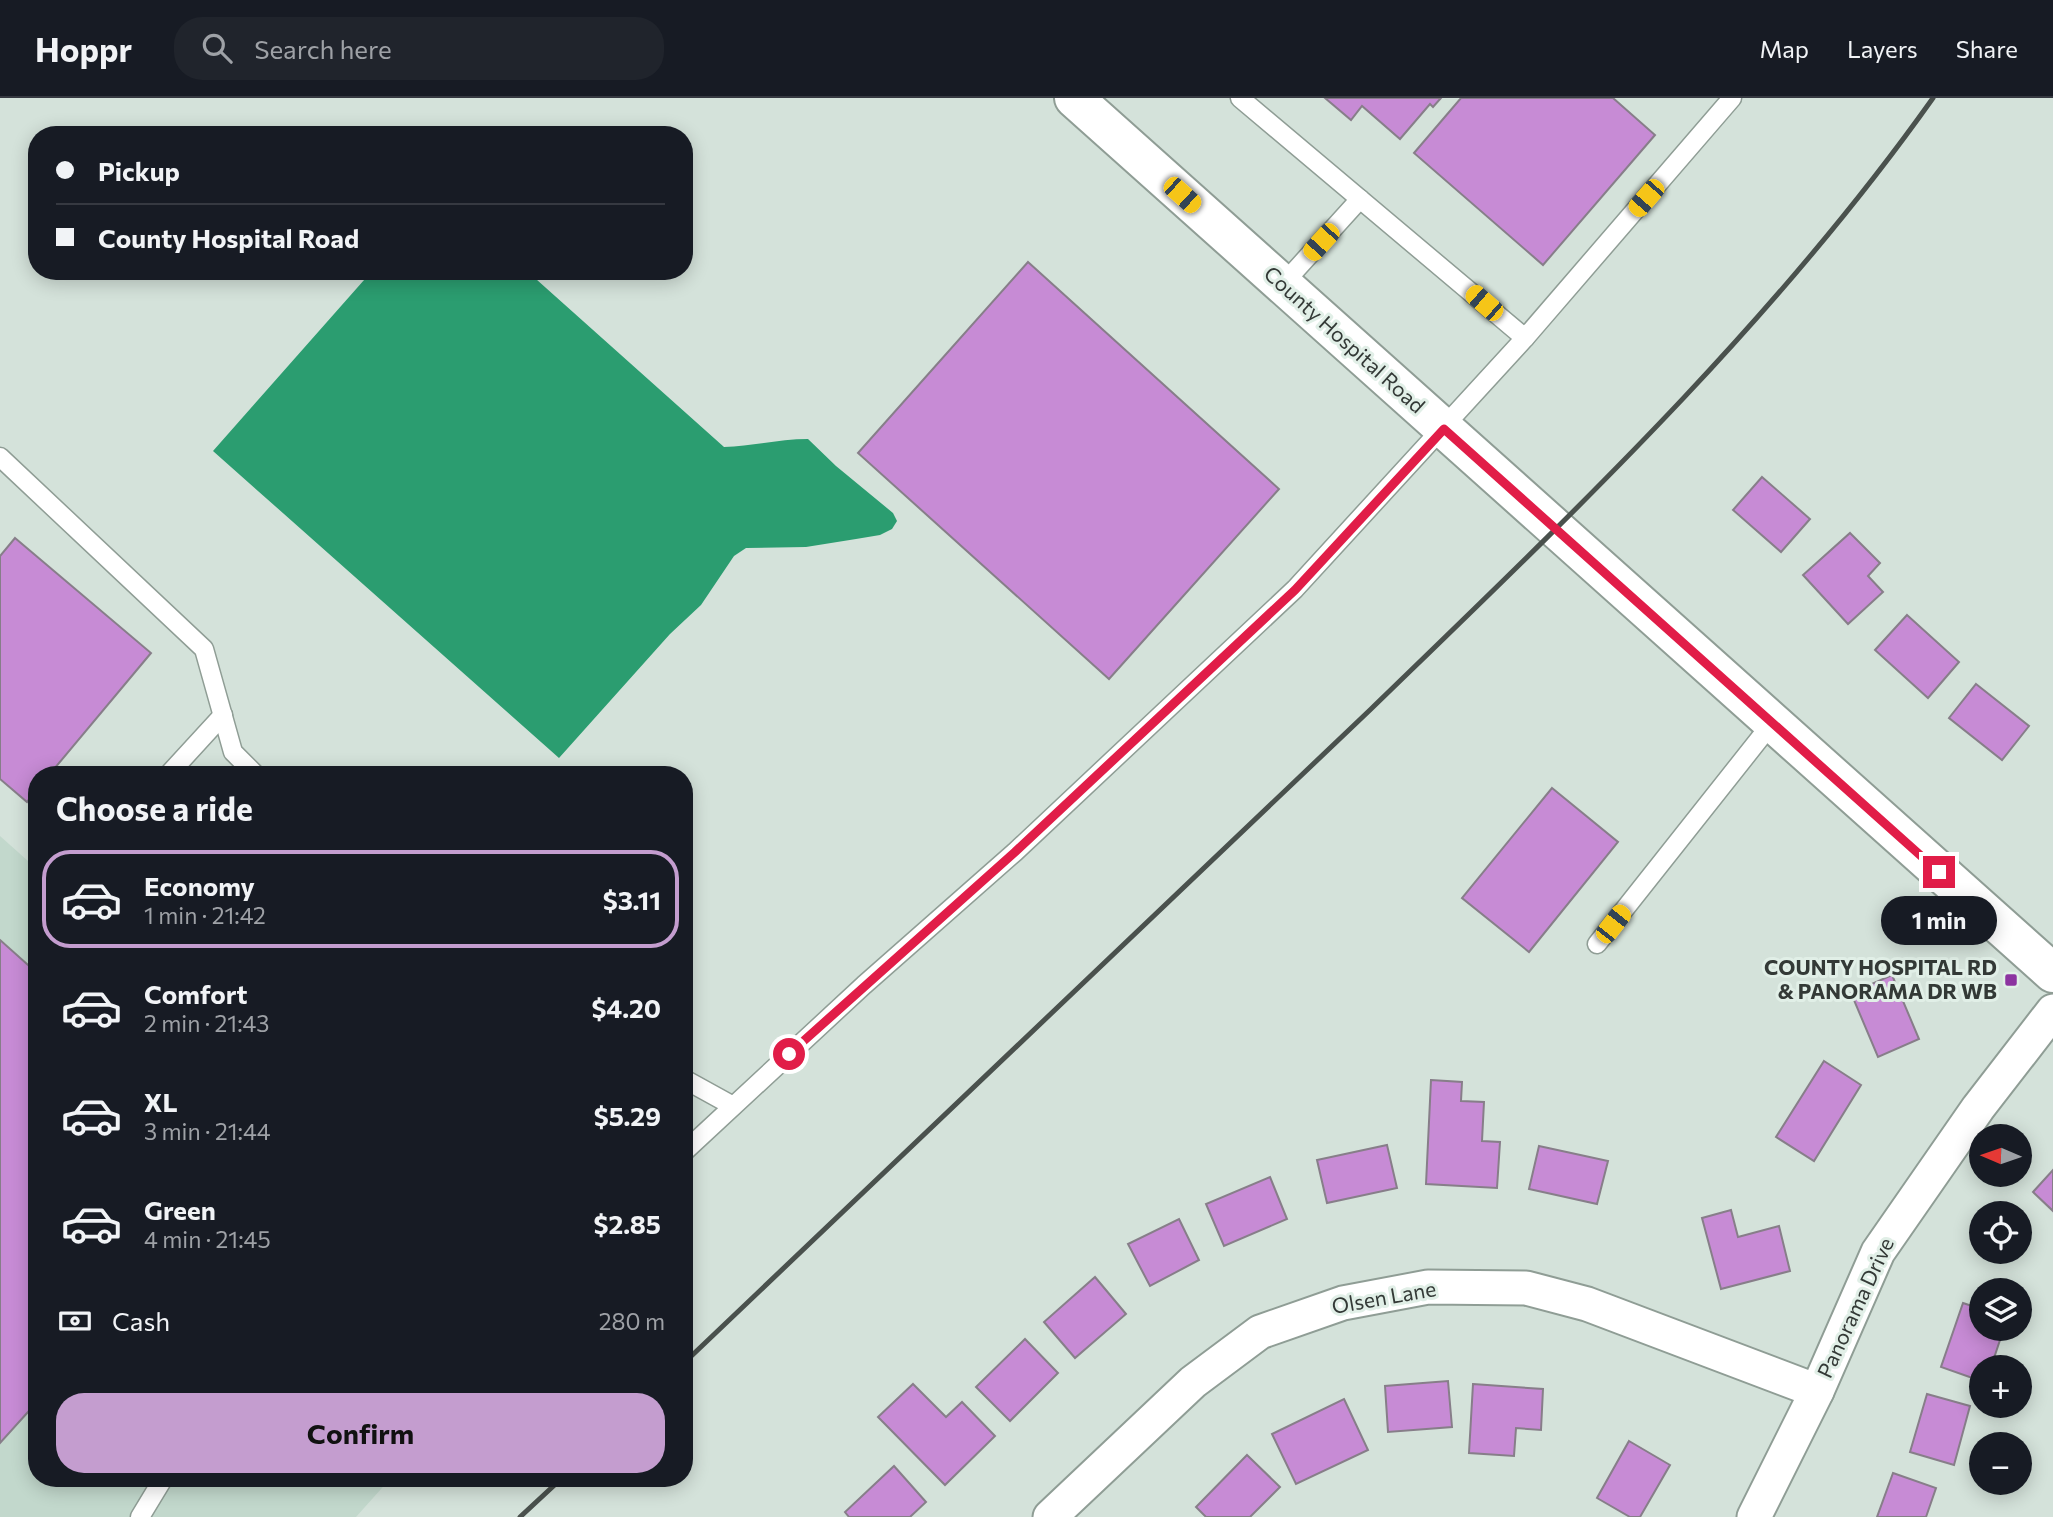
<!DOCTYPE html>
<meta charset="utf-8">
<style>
body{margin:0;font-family:Commissioner,sans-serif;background:#20242c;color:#f1f3f6;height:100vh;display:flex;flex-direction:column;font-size:26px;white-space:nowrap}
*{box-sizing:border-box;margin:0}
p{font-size:23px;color:#9ea1a6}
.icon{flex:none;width:38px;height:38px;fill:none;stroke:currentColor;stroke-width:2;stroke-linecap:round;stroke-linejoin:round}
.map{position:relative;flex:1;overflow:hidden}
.details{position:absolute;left:28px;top:668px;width:665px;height:721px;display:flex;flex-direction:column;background:#171b24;border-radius:28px;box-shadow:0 4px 18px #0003}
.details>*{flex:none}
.hud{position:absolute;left:28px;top:28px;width:665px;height:154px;border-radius:28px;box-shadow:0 4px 18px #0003;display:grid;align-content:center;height:154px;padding:0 28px;background:#171b24}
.needle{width:46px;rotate:272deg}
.controls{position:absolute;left:1969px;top:1026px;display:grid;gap:14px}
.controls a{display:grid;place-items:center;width:63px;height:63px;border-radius:50%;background:#171b24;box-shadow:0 4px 18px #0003;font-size:35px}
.end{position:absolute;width:32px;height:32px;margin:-16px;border:9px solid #e11d48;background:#fff;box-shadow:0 0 0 4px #fff}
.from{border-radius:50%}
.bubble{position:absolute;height:49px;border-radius:24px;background:#171b24;box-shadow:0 4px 18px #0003;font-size:23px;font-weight:700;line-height:49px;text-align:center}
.car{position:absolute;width:21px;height:42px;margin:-21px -10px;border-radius:9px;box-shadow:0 0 5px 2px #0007;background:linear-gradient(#f5c518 24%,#345 0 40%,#f5c518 0 76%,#345 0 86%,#f5c518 0)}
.hud b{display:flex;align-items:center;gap:24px;height:66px;font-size:26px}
.hud b+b{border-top:2px solid #363941}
.hud i{width:18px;height:18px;background:#f1f3f6}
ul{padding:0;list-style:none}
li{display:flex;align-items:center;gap:21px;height:98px;margin:0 14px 10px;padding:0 14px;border:4px solid transparent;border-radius:28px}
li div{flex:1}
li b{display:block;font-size:26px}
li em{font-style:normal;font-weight:700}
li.on{border-color:#c49dcf}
li>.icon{width:63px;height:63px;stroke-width:1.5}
h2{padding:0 28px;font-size:32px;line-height:84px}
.pay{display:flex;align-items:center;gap:18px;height:77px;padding:0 28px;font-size:26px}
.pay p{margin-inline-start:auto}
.action{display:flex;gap:14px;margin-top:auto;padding:14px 28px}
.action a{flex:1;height:80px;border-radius:28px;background:#c49dcf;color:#111;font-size:28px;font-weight:700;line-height:80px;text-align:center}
header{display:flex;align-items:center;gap:42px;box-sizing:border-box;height:98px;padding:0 35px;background:#171b24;border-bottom:2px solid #363941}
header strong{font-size:33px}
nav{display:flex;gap:38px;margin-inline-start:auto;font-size:24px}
.search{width:490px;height:63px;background:#20242c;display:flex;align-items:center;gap:18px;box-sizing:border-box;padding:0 24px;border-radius:28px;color:#9ea1a6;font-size:26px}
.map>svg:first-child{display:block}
.built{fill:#c2d8cc}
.water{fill:#2b9d70}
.building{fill:#c78bd5;stroke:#877e89;stroke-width:2}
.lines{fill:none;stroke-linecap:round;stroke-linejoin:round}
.lane-casing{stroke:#8f9d95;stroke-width:21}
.street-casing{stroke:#8f9d95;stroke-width:37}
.secondary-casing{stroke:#8f9d95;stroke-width:42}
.lane{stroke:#fff;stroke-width:18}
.street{stroke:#fff;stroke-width:33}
.secondary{stroke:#fff;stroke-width:38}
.rail{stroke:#4a514d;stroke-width:5}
.route{stroke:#e11d48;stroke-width:9}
.poi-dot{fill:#8c33a0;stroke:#e1efe7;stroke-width:2.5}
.labels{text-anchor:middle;stroke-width:6;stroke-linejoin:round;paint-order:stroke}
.street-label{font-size:21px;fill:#333936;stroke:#e1efe7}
.poi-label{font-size:21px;font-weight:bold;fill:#333936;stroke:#e1efe7;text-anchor:end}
</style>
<header>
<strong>Hoppr</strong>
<div class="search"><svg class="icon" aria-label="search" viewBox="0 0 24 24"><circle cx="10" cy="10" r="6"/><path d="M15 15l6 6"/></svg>Search here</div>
<nav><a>Map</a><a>Layers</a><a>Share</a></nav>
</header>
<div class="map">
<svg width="2053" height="1419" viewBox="0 0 2053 1419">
<rect width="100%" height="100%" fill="#d4e2da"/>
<polygon class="built" points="0,738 37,771 37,1381 390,1381 356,1419 0,1419"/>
<path class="water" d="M372 173H527L724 349C752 348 780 341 808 341L836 368 893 415 897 423 892 431 880 437 856 441 806 449 746 450 734 458 701 507 670 536 559 660 213 353Z"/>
<g class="building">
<polygon points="1325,0 1441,0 1433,9 1430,6 1400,41 1362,8 1351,22"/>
<polygon points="1461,0 1613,0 1655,37 1543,167 1414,55"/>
<polygon points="1028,164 1279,391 1109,581 858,355"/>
<polygon points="1762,379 1810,421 1781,454 1733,412"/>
<polygon points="1850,435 1880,465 1868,478 1883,494 1848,526 1803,477"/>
<polygon points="15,440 151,555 49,677 37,677 37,692 27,704 0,681 0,458"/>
<polygon points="1907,517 1959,564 1928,600 1875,552"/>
<polygon points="1976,586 2029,628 2002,662 1949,620"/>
<polygon points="1552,690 1618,744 1529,854 1462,800"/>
<polygon points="0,842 37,875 37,1304 0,1345"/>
<polygon points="1892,877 1919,941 1878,959 1851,895"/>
<polygon points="1824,963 1861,987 1814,1063 1776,1039"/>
<polygon points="1431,982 1462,984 1461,1003 1484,1004 1482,1043 1500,1044 1497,1090 1426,1086"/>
<polygon points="1387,1047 1397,1090 1327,1105 1317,1062"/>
<polygon points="1539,1048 1608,1063 1597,1106 1529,1091"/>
<polygon points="2053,1072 2053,1113 2033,1094"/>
<polygon points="1270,1079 1287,1121 1224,1148 1206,1106"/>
<polygon points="1731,1112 1738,1139 1779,1128 1790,1173 1721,1191 1702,1120"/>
<polygon points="1179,1121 1199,1162 1150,1188 1128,1146"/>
<polygon points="1095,1179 1126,1216 1075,1260 1044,1224"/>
<polygon points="1963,1205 1981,1211 1981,1230 2004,1230 1991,1269 1981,1269 1981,1283 1941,1269"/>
<polygon points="1025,1241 1058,1275 1010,1323 976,1289"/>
<polygon points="1448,1283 1452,1329 1388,1334 1385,1288"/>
<polygon points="913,1286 946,1319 962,1304 995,1338 945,1387 878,1319"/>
<polygon points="1473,1286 1543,1291 1541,1332 1516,1330 1514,1358 1469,1355"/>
<polygon points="1927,1296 1970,1308 1954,1367 1910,1354"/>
<polygon points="1344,1301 1368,1352 1296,1386 1272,1336"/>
<polygon points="1629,1343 1670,1367 1640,1419 1630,1419 1597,1400"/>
<polygon points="1247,1357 1280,1389 1250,1419 1206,1419 1196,1409"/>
<polygon points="894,1368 926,1404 910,1419 849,1419 845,1414"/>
<polygon points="1893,1375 1936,1390 1926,1419 1877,1419"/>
</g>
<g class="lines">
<g class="lane-casing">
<g id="lane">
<polyline points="1240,0 1525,240 1732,0"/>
<polyline points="1283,186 1360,101"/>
<polyline points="0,359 204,551 233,654 256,677"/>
<polyline points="168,677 223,617"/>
<polyline points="1597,846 1772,625"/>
<polyline points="684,981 733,1008"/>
<polyline points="684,1054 864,887 1015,754 1295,491 1525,240"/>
<polyline points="140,1419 163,1381"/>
</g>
</g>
<g class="street-casing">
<g id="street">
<polyline points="1050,1419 1193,1284 1260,1234 1343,1205 1428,1189 1526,1190 1587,1206 1817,1293"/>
<polyline points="1754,1419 1817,1293 1878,1154 1978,1010 2053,913"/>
</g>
</g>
<g class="secondary-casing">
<polyline id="secondary" points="1074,0 2053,875"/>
</g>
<use href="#lane" class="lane"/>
<use href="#street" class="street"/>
<use href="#secondary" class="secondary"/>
<g class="rail">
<path d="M684 1265C914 1048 1143 830 1371 611 1570 418 1772 227 1933 0"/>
<polyline points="520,1419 561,1381"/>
</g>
</g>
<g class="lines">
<polyline class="route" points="789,956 1015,754 1295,492 1444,331 1939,774"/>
</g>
<rect class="poi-dot" x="2004" y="875" width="14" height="14" rx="3.5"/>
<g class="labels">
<g class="street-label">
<text transform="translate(1344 242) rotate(42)" y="7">County Hospital Road</text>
<text transform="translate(1384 1200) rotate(-10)" y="7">Olsen Lane</text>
<text transform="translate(1856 1210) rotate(-65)" y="7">Panorama Drive</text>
</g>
<g class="poi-label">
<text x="1997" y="877">COUNTY HOSPITAL RD<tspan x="1997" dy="24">&amp; PANORAMA DR WB</tspan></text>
</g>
</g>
</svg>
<div class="controls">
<a><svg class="needle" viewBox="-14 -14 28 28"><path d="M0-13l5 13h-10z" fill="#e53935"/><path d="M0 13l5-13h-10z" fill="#9ea1a6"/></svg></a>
<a><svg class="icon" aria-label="locate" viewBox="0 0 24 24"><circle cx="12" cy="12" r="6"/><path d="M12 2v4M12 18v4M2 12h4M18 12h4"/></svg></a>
<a><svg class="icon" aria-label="layers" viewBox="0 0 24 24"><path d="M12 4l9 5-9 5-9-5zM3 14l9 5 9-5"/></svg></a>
<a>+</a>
<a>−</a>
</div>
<i class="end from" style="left:789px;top:956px"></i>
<i class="end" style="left:1939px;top:774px"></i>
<div class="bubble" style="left:1881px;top:798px;width:116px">1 min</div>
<i class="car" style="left:1182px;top:97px;rotate:132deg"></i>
<i class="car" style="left:1646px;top:100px;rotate:221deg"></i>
<i class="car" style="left:1321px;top:144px;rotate:222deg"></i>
<i class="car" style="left:1484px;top:205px;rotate:311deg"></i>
<i class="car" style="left:1613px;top:826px;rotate:38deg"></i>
<div class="hud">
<b><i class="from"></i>Pickup</b>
<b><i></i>County Hospital Road</b>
</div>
<section class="details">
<h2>Choose a ride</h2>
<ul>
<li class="on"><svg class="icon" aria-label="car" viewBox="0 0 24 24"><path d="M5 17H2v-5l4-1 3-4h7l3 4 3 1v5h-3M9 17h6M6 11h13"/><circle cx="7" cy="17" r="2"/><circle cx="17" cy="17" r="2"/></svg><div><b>Economy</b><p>1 min · 21:42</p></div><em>$3.11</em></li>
<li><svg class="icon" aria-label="car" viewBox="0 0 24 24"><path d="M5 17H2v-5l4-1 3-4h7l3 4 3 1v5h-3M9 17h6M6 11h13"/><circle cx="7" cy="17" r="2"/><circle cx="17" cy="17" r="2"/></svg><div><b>Comfort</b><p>2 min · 21:43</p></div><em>$4.20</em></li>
<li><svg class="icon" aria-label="car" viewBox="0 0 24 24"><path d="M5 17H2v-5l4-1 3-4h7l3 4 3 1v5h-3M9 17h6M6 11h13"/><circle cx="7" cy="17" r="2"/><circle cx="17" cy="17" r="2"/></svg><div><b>XL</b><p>3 min · 21:44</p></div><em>$5.29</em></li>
<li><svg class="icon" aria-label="car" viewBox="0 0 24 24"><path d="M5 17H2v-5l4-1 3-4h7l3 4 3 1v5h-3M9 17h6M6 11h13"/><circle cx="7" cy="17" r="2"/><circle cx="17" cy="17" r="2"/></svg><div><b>Green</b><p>4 min · 21:45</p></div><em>$2.85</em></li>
</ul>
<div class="pay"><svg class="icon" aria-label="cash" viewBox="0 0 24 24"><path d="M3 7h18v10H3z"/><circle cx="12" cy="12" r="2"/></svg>Cash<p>280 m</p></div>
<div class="action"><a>Confirm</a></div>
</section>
</div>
